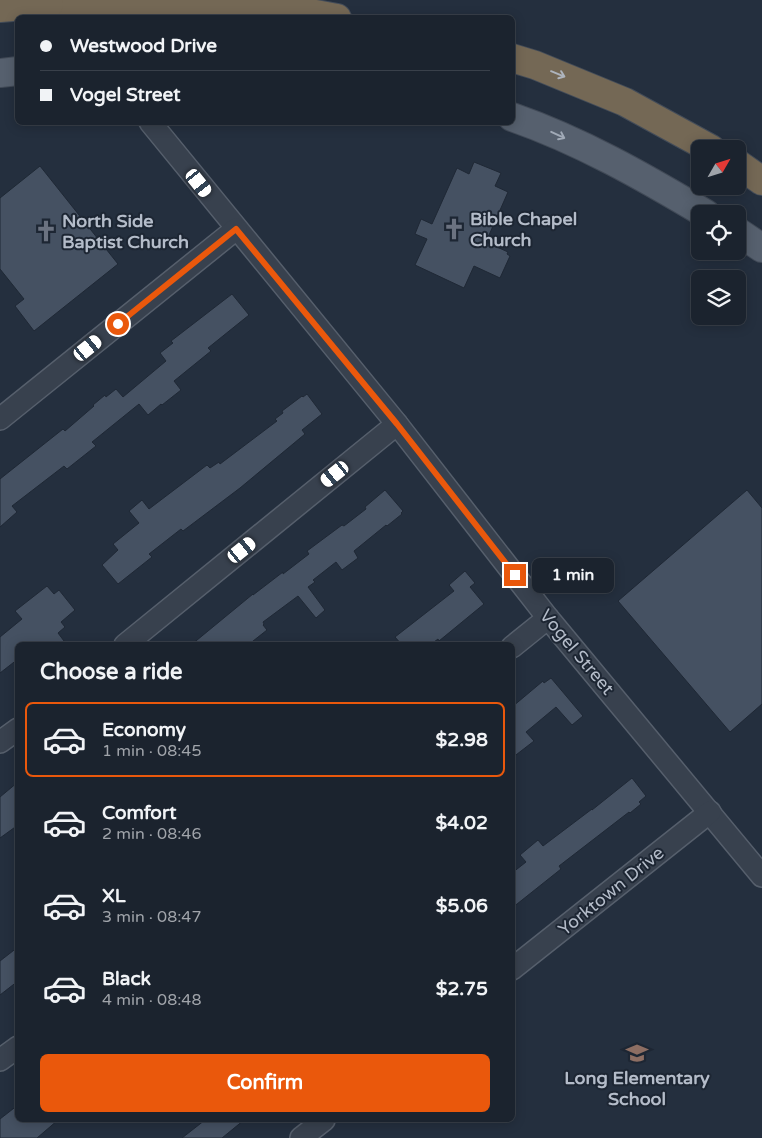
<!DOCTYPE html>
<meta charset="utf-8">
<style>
body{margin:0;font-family:"Varela Round",sans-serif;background:#242b36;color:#f1f3f6;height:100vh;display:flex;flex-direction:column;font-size:19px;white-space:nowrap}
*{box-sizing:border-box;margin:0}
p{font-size:16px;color:#a0a4aa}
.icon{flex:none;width:28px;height:28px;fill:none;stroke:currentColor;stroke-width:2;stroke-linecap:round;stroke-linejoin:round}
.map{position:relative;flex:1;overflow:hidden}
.drawer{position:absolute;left:15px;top:642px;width:500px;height:480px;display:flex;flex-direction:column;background:#1b232e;border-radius:8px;box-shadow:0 2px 12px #0003,0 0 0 1px #39404a}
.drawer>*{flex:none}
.hud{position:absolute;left:15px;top:15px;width:500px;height:110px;border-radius:8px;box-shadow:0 2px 12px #0003,0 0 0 1px #39404a;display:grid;align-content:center;height:110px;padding:0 25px;background:#1b232e}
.needle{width:32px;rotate:51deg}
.fabs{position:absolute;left:691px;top:140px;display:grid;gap:10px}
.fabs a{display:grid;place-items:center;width:55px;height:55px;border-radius:8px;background:#1b232e;box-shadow:0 2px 12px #0003,0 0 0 1px #39404a;font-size:25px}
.end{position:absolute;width:22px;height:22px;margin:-11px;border:6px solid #ea580c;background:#fff;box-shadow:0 0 0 2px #fff}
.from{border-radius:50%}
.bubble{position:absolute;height:35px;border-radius:8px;background:#1b232e;box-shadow:0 2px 12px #0003,0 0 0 1px #39404a;font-size:16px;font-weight:700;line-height:35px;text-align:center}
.car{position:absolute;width:15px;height:30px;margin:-15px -8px;border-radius:6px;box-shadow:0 0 4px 1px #0007;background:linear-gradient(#fff 24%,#345 0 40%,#fff 0 76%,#345 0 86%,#fff 0)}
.hud b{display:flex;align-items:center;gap:18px;height:48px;font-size:19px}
.hud b+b{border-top:1px solid #39404a}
.hud i{width:12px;height:12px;background:#f1f3f6}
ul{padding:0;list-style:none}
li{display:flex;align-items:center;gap:15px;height:75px;margin:0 10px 8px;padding:0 15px;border:2px solid transparent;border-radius:8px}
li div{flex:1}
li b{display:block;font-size:19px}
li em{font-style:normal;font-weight:700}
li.active{border-color:#ea580c}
li>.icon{width:45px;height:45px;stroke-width:1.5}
h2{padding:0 25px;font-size:22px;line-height:60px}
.action{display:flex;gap:10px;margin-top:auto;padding:10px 25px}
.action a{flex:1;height:58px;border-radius:8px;background:#ea580c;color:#fff;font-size:20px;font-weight:700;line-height:58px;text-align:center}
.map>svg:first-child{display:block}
.building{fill:#455162;stroke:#1f2835}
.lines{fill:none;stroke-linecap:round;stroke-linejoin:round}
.minor-casing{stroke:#565f6c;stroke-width:24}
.major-casing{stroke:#414a57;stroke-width:30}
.highway-casing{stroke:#434c59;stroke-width:30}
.minor{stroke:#38414e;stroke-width:21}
.major{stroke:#56606e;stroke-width:28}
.highway{stroke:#746855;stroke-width:28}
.oneway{stroke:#aeb4bd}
.oneway2{stroke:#a1aab7}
.route{stroke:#ea580c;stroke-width:6}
.labels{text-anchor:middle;stroke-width:4;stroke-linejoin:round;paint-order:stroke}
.poi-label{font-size:18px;font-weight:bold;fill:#b4bcc9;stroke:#1d2633;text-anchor:start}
.street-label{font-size:18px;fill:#b4bcc9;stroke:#1d2633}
</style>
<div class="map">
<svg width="762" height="1138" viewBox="0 0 762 1138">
<rect width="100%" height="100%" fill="#242f3e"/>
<g class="building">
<polygon points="474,162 501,173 495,186 508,192 486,242 508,252 507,254 510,256 500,278 474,266 464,288 415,265 427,239 415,234 421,219 432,224 457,168 469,174"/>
<polygon points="40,166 118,264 34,331 15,306 24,299 0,269 0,198"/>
<polygon points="232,294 249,315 208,348 211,351 174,381 181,390 162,405 161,404 148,415 139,404 92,442 96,446 67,469 64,466 12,506 17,512 0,527 0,479 63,429 65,431 94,406 93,405 105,395 106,397 116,389 123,397 166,361 160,353 173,343 171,341"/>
<polygon points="307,394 322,414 302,430 305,434 240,488 183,531 181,529 149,554 152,557 118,584 102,565 118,550 113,544 139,523 129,511 142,500 149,509 207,465 210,468 219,462 220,464 277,421 275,419 283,413 282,411 302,396 303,397"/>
<polygon points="385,490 403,511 401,513 402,514 387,526 386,525 354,551 358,558 342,570 336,562 313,580 315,582 308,587 325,610 316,618 298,596 263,622 264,624 263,625 267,630 248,645 191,645 253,594 253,595 283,572 283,574 309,554 307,551 342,525 344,526 366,509 365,507"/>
<polygon points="747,490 762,508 762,704 730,732 618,601"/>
<polygon points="465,571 475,583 470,587 484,604 439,641 438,639 430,645 402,645 395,637 454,591 449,585"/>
<polygon points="47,586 54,594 59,590 75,610 61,622 65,627 58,633 67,645 18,645 18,659 0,673 0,637 22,619 15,611"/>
<polygon points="551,678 583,716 572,725 556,707 526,732 534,741 512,758 512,707 543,681 544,683"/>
<polygon points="632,778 646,796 639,802 641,804 630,813 629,812 559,866 561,869 512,908 512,873 526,862 520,855 538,840 543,846 592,809 592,810"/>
<polygon points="18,782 18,825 0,838 0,797"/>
<polygon points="18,947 18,981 0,995 0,961"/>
<polygon points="18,1105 18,1120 58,1120 37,1138 0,1138 0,1119"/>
<polygon points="205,1120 244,1120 222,1138 182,1138"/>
</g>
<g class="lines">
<g class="minor-casing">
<g id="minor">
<polyline points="150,122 397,424 548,618 762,876"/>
<polyline points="0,419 236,229"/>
<polyline points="125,645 397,424"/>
<polyline points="512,647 548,618"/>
<polyline points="0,742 18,729"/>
<polyline points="512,969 710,812"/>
<polyline points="0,1060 18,1047"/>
<polyline points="301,1138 324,1120"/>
</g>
</g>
<g class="major-casing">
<g id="major">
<polyline points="0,73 18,71"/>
<path d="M512 117C581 141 644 177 706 214"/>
<polyline points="738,232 762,248"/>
</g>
</g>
<g class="highway-casing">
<g id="highway">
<polyline points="31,6 217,9 310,13 337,18"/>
<polyline points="0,8 49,4"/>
<polyline points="512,58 535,65 625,102 711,149"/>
<polyline points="738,164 762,181"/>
</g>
</g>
<use href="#minor" class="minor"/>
<use href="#major" class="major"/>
<use href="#highway" class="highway"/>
</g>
<defs><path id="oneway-shaft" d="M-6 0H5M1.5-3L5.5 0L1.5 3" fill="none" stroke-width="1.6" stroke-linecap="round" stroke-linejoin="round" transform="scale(1.25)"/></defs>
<use class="oneway" href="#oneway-shaft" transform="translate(558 74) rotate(22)"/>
<use class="oneway2" href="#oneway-shaft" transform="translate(558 135) rotate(25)"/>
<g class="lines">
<polyline class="route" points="118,324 236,229 397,424 515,575"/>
</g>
<defs>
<g id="church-bare" transform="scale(1.725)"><path d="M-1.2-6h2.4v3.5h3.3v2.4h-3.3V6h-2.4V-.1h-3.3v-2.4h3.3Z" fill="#6b7280" stroke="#1d2633" stroke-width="2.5" paint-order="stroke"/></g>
<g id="school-bare" transform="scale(1.725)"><path d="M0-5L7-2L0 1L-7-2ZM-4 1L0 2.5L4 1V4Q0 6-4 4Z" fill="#8d6e63" stroke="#1d2633" stroke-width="2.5" paint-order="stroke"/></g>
</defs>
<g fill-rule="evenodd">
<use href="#church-bare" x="454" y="229"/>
<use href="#church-bare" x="46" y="231"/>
<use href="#school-bare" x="637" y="1053"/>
</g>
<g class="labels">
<g class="poi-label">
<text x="470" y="225">Bible Chapel<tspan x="470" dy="21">Church</tspan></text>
<text x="62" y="227">North Side<tspan x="62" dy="21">Baptist Church</tspan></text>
<text x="637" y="1084" text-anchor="middle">Long Elementary<tspan x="637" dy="21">School</tspan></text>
</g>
<g class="street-label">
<text transform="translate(577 652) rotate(50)" y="6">Vogel Street</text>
<text transform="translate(611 891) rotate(-39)" y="6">Yorktown Drive</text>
</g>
</g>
</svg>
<div class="fabs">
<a><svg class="needle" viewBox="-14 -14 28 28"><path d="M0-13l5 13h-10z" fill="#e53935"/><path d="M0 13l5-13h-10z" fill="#a0a4aa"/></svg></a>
<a><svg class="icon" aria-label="locate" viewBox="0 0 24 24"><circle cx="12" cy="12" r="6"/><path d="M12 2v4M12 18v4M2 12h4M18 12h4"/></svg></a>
<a><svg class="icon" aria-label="layers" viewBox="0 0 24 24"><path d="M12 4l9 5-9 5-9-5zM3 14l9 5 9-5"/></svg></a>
</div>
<i class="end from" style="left:118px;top:324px"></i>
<i class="end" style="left:515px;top:575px"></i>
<div class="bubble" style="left:532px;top:558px;width:82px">1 min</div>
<i class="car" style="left:199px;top:183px;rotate:141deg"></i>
<i class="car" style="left:88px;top:348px;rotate:51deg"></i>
<i class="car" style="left:335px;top:474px;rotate:231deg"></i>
<i class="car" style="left:242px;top:550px;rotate:51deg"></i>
<div class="hud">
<b><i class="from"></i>Westwood Drive</b>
<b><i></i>Vogel Street</b>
</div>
<section class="drawer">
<h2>Choose a ride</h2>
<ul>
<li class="active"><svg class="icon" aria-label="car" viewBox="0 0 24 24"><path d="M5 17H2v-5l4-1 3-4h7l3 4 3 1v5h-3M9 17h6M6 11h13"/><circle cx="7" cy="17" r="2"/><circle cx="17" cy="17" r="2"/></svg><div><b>Economy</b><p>1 min · 08:45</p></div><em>$2.98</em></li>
<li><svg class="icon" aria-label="car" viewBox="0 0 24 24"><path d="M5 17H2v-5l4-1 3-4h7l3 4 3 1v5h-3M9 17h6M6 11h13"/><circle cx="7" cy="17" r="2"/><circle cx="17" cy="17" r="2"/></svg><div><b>Comfort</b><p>2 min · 08:46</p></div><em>$4.02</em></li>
<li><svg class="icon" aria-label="car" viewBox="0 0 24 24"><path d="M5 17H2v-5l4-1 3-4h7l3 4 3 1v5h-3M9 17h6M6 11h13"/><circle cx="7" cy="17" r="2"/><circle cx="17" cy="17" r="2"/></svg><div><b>XL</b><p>3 min · 08:47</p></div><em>$5.06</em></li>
<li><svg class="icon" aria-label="car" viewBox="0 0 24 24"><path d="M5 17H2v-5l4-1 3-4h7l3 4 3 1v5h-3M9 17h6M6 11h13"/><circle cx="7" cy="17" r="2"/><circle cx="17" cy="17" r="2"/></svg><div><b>Black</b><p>4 min · 08:48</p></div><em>$2.75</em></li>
</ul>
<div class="action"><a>Confirm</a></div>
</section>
</div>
